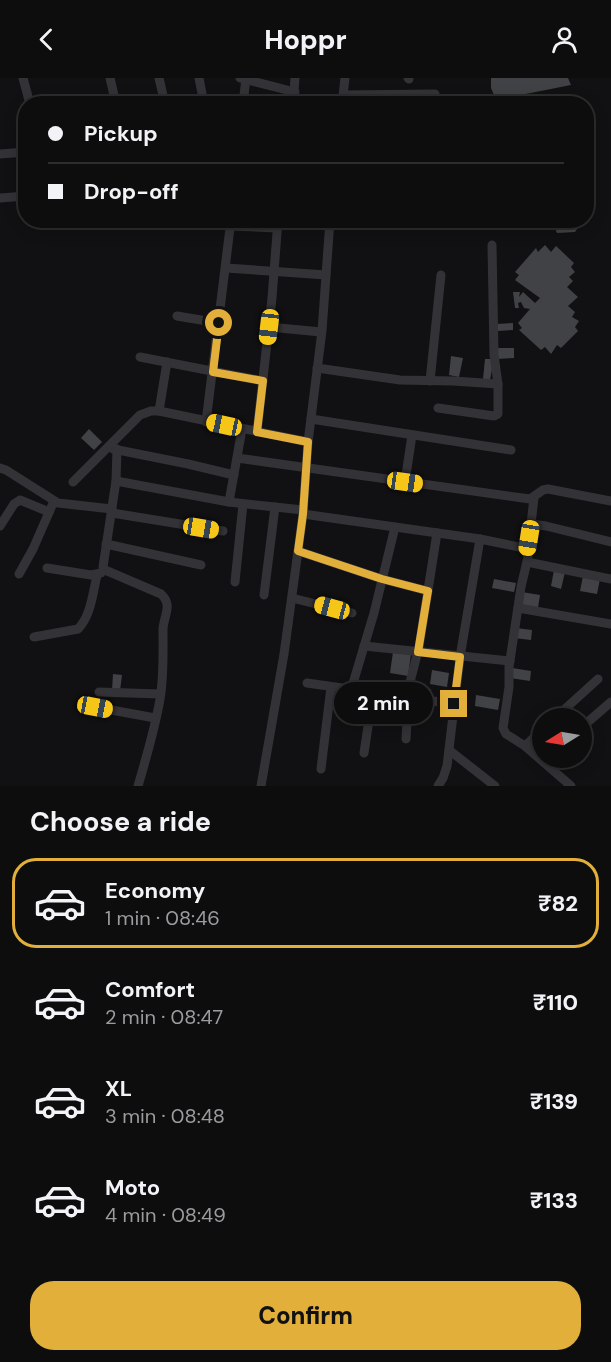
<!DOCTYPE html>
<meta charset="utf-8">
<style>
body{margin:0;font-family:"DM Sans",sans-serif;background:#1b1b1c;color:#f1f3f6;height:100vh;display:flex;flex-direction:column;font-size:22px;white-space:nowrap}
*{box-sizing:border-box;margin:0}
p{font-size:20px;color:#9a9c9e}
.icon{flex:none;width:33px;height:33px;fill:none;stroke:currentColor;stroke-width:2;stroke-linecap:round;stroke-linejoin:round}
.map{position:relative;height:708px;overflow:hidden}
.details{display:flex;flex-direction:column;background:#0d0d0e;flex:1}
.details>*{flex:none}
.top-card{position:absolute;left:18px;top:18px;width:576px;height:132px;border-radius:24px;box-shadow:0 3px 15px #0003,0 0 0 2px #2d2d2e;display:grid;align-content:center;height:132px;padding:0 30px;background:#0d0d0e}
.needle{width:39px;rotate:259deg}
.fabs{position:absolute;left:532px;top:630px;display:grid;gap:12px}
.fabs a{display:grid;place-items:center;width:60px;height:60px;border-radius:50%;background:#0d0d0e;box-shadow:0 3px 15px #0003,0 0 0 2px #2d2d2e;font-size:30px}
.end{position:absolute;width:27px;height:27px;margin:-14px;border:8px solid #e2af3b;background:#111;box-shadow:0 0 0 3px #111}
.from{border-radius:50%}
.bubble{position:absolute;height:42px;border-radius:21px;background:#0d0d0e;box-shadow:0 3px 15px #0003,0 0 0 2px #2d2d2e;font-size:20px;font-weight:800;line-height:42px;text-align:center}
.car{position:absolute;width:18px;height:36px;margin:-18px -9px;border-radius:8px;box-shadow:0 0 4px 2px #0007;background:linear-gradient(#f5c518 24%,#345 0 40%,#f5c518 0 76%,#345 0 86%,#f5c518 0)}
.top-card b{display:flex;align-items:center;gap:21px;height:57px;font-size:22px}
.top-card b+b{border-top:2px solid #2d2d2e}
.top-card i{width:15px;height:15px;background:#f1f3f6}
ul{padding:0;list-style:none}
li{display:flex;align-items:center;gap:18px;height:90px;margin:0 12px 9px;padding:0 18px;border:3px solid transparent;border-radius:24px}
li div{flex:1}
li b{display:block;font-size:22px}
li em{font-style:normal;font-weight:800}
li.active{border-color:#e2af3b}
li>.icon{width:54px;height:54px;stroke-width:1.5}
h2{padding:0 30px;font-size:27px;line-height:72px}
.button{display:flex;gap:12px;margin-top:auto;padding:12px 30px}
.button a{flex:1;height:69px;border-radius:24px;background:#e2af3b;color:#111;font-size:24px;font-weight:800;line-height:69px;text-align:center}
header{display:flex;justify-content:space-between;align-items:center;height:78px;padding:0 30px;background:#0d0d0e;font-size:27px;font-weight:800}
.map>svg:first-child{display:block}
.building{fill:#414246}
.lines{fill:none;stroke-linecap:round;stroke-linejoin:round}
.minor{stroke:#333337;stroke-width:9}
.route{stroke:#e2af3b;stroke-width:8}
</style>
<header><svg class="icon" aria-label="back" viewBox="0 0 24 24"><path d="M15 5l-7 7 7 7"/></svg>Hoppr<svg class="icon" aria-label="person" viewBox="0 0 24 24"><circle cx="12" cy="8" r="4"/><path d="M4 21q1-7 8-7t8 7"/></svg></header>
<div class="map">
<svg width="611" height="708" viewBox="0 0 611 708">
<rect width="100%" height="100%" fill="#111113"/>
<g class="building">
<polygon points="491,0 568,0 571,7 496,22 491,10"/>
<polygon points="551,142 583,142 575,154 557,155"/>
<polygon points="545,167 551,174 556,168 574,185 571,189 575,194 569,199 573,203 567,209 578,219 568,228 575,234 572,239 579,243 575,249 578,253 561,270 557,267 551,276 545,269 541,272 519,252 522,250 518,245 530,231 524,230 521,224 518,225 519,230 515,230 513,214 520,214 519,219 523,214 535,225 540,220 515,202 519,197 515,194 536,170 538,174"/>
<polygon points="513,245 513,252 497,253 496,246"/>
<polygon points="496,270 514,270 514,280 496,281"/>
<polygon points="451,278 463,280 459,299 449,297"/>
<polygon points="485,281 494,281 490,302 483,301"/>
<polygon points="89,351 102,364 94,372 81,360"/>
<polygon points="554,492 565,494 561,511 551,508"/>
<polygon points="583,498 600,501 597,516 580,513"/>
<polygon points="494,501 516,505 514,514 492,510"/>
<polygon points="522,514 540,517 538,530 520,527"/>
<polygon points="516,550 532,552 531,562 514,560"/>
<polygon points="393,574 411,576 408,598 390,595"/>
<polygon points="512,590 531,593 530,603 510,600"/>
<polygon points="432,592 449,595 447,609 430,606"/>
<polygon points="113,596 122,597 120,613 112,612"/>
<polygon points="410,608 431,611 430,619 409,616"/>
<polygon points="476,617 500,621 498,632 475,628"/>
</g>
<g class="lines">
<g class="minor">
<polyline points="23,0 30,26"/>
<polyline points="110,0 116,26"/>
<polyline points="159,0 165,26"/>
<polyline points="199,0 204,26"/>
<polyline points="240,0 295,14"/>
<polyline points="408,0 409,1"/>
<polyline points="343,17 435,16"/>
<polyline points="76,26 116,23"/>
<polyline points="243,26 246,0"/>
<polyline points="293,26 295,0"/>
<polyline points="342,26 345,0"/>
<polyline points="0,76 26,74"/>
<polyline points="0,120 26,118"/>
<polyline points="70,142 70,146"/>
<polyline points="231,148 277,150"/>
<polyline points="226,190 326,197"/>
<polyline points="177,238 219,245"/>
<polyline points="269,249 321,254"/>
<polyline points="140,279 263,303"/>
<polyline points="317,290 400,302 453,303 498,306 494,277 492,167"/>
<polyline points="430,303 441,197"/>
<polyline points="438,330 494,338 498,336 498,306"/>
<polyline points="159,333 167,284"/>
<polyline points="311,341 511,372"/>
<polyline points="206,344 231,142"/>
<polyline points="257,354 272,220 278,142"/>
<polyline points="113,371 188,386 234,397"/>
<path d="M117 371 116 403 103 489 105 492 161 516C173 527 164 537 163 551 163 574 164 598 160 621 155 651 146 680 138 708"/>
<polyline points="237,380 530,421 543,412 548,411 611,423"/>
<polyline points="0,390 6,392 58,425 112,431"/>
<polyline points="116,403 229,424 303,432"/>
<polyline points="73,404 140,337 151,333 159,333 308,364"/>
<polyline points="405,404 412,357"/>
<polyline points="229,424 242,351"/>
<polyline points="112,435 223,453"/>
<polyline points="303,436 480,461 524,470 527,474 528,479 521,509 509,589 509,609 503,650 506,656 525,668 571,708"/>
<polyline points="531,446 534,420"/>
<polyline points="0,448 14,426 20,422 49,434"/>
<polyline points="106,466 201,487"/>
<polyline points="298,473 382,501 428,513"/>
<polyline points="527,474 531,446 546,448 611,464"/>
<polyline points="527,484 611,501"/>
<polyline points="47,490 91,497 101,495"/>
<polyline points="19,496 33,471 54,423"/>
<polyline points="235,504 243,426"/>
<polyline points="264,517 275,429"/>
<polyline points="292,520 352,535"/>
<polyline points="518,530 611,546"/>
<path d="M34 559 78 551C91 538 93 514 97 497"/>
<polyline points="364,568 510,583"/>
<polyline points="307,605 454,626"/>
<polyline points="351,612 374,535 395,449"/>
<polyline points="99,614 160,616"/>
<polyline points="95,629 155,640"/>
<polyline points="555,640 598,601"/>
<polyline points="582,649 611,624"/>
<polyline points="406,661 409,608 419,569 437,455"/>
<polyline points="525,668 543,651"/>
<polyline points="449,672 495,708"/>
<polyline points="364,675 373,615"/>
<polyline points="321,691 331,609"/>
<polyline points="261,708 284,576 303,436 308,364 322,253 330,142"/>
<polyline points="438,708 443,700 447,688 460,579 480,461"/>
</g>
</g>
<g class="lines">
<polyline class="route" points="219,245 213,294 263,303 257,354 308,364 303,436 298,473 382,501 428,513 418,574 460,579 454,626"/>
</g>
</svg>
<div class="fabs">
<a><svg class="needle" viewBox="-14 -14 28 28"><path d="M0-13l5 13h-10z" fill="#e53935"/><path d="M0 13l5-13h-10z" fill="#9a9c9e"/></svg></a>
</div>
<i class="end from" style="left:219px;top:245px"></i>
<i class="end" style="left:454px;top:626px"></i>
<div class="bubble" style="left:334px;top:604px;width:99px">2 min</div>
<i class="car" style="left:269px;top:249px;rotate:187deg"></i>
<i class="car" style="left:224px;top:347px;rotate:282deg"></i>
<i class="car" style="left:405px;top:404px;rotate:98deg"></i>
<i class="car" style="left:201px;top:450px;rotate:99deg"></i>
<i class="car" style="left:529px;top:460px;rotate:189deg"></i>
<i class="car" style="left:332px;top:530px;rotate:285deg"></i>
<i class="car" style="left:95px;top:629px;rotate:101deg"></i>
<div class="top-card">
<b><i class="from"></i>Pickup</b>
<b><i></i>Drop-off</b>
</div>
</div>
<section class="details">
<h2>Choose a ride</h2>
<ul>
<li class="active"><svg class="icon" aria-label="car" viewBox="0 0 24 24"><path d="M5 17H2v-5l4-1 3-4h7l3 4 3 1v5h-3M9 17h6M6 11h13"/><circle cx="7" cy="17" r="2"/><circle cx="17" cy="17" r="2"/></svg><div><b>Economy</b><p>1 min · 08:46</p></div><em>₹82</em></li>
<li><svg class="icon" aria-label="car" viewBox="0 0 24 24"><path d="M5 17H2v-5l4-1 3-4h7l3 4 3 1v5h-3M9 17h6M6 11h13"/><circle cx="7" cy="17" r="2"/><circle cx="17" cy="17" r="2"/></svg><div><b>Comfort</b><p>2 min · 08:47</p></div><em>₹110</em></li>
<li><svg class="icon" aria-label="car" viewBox="0 0 24 24"><path d="M5 17H2v-5l4-1 3-4h7l3 4 3 1v5h-3M9 17h6M6 11h13"/><circle cx="7" cy="17" r="2"/><circle cx="17" cy="17" r="2"/></svg><div><b>XL</b><p>3 min · 08:48</p></div><em>₹139</em></li>
<li><svg class="icon" aria-label="car" viewBox="0 0 24 24"><path d="M5 17H2v-5l4-1 3-4h7l3 4 3 1v5h-3M9 17h6M6 11h13"/><circle cx="7" cy="17" r="2"/><circle cx="17" cy="17" r="2"/></svg><div><b>Moto</b><p>4 min · 08:49</p></div><em>₹133</em></li>
</ul>
<div class="button"><a>Confirm</a></div>
</section>
